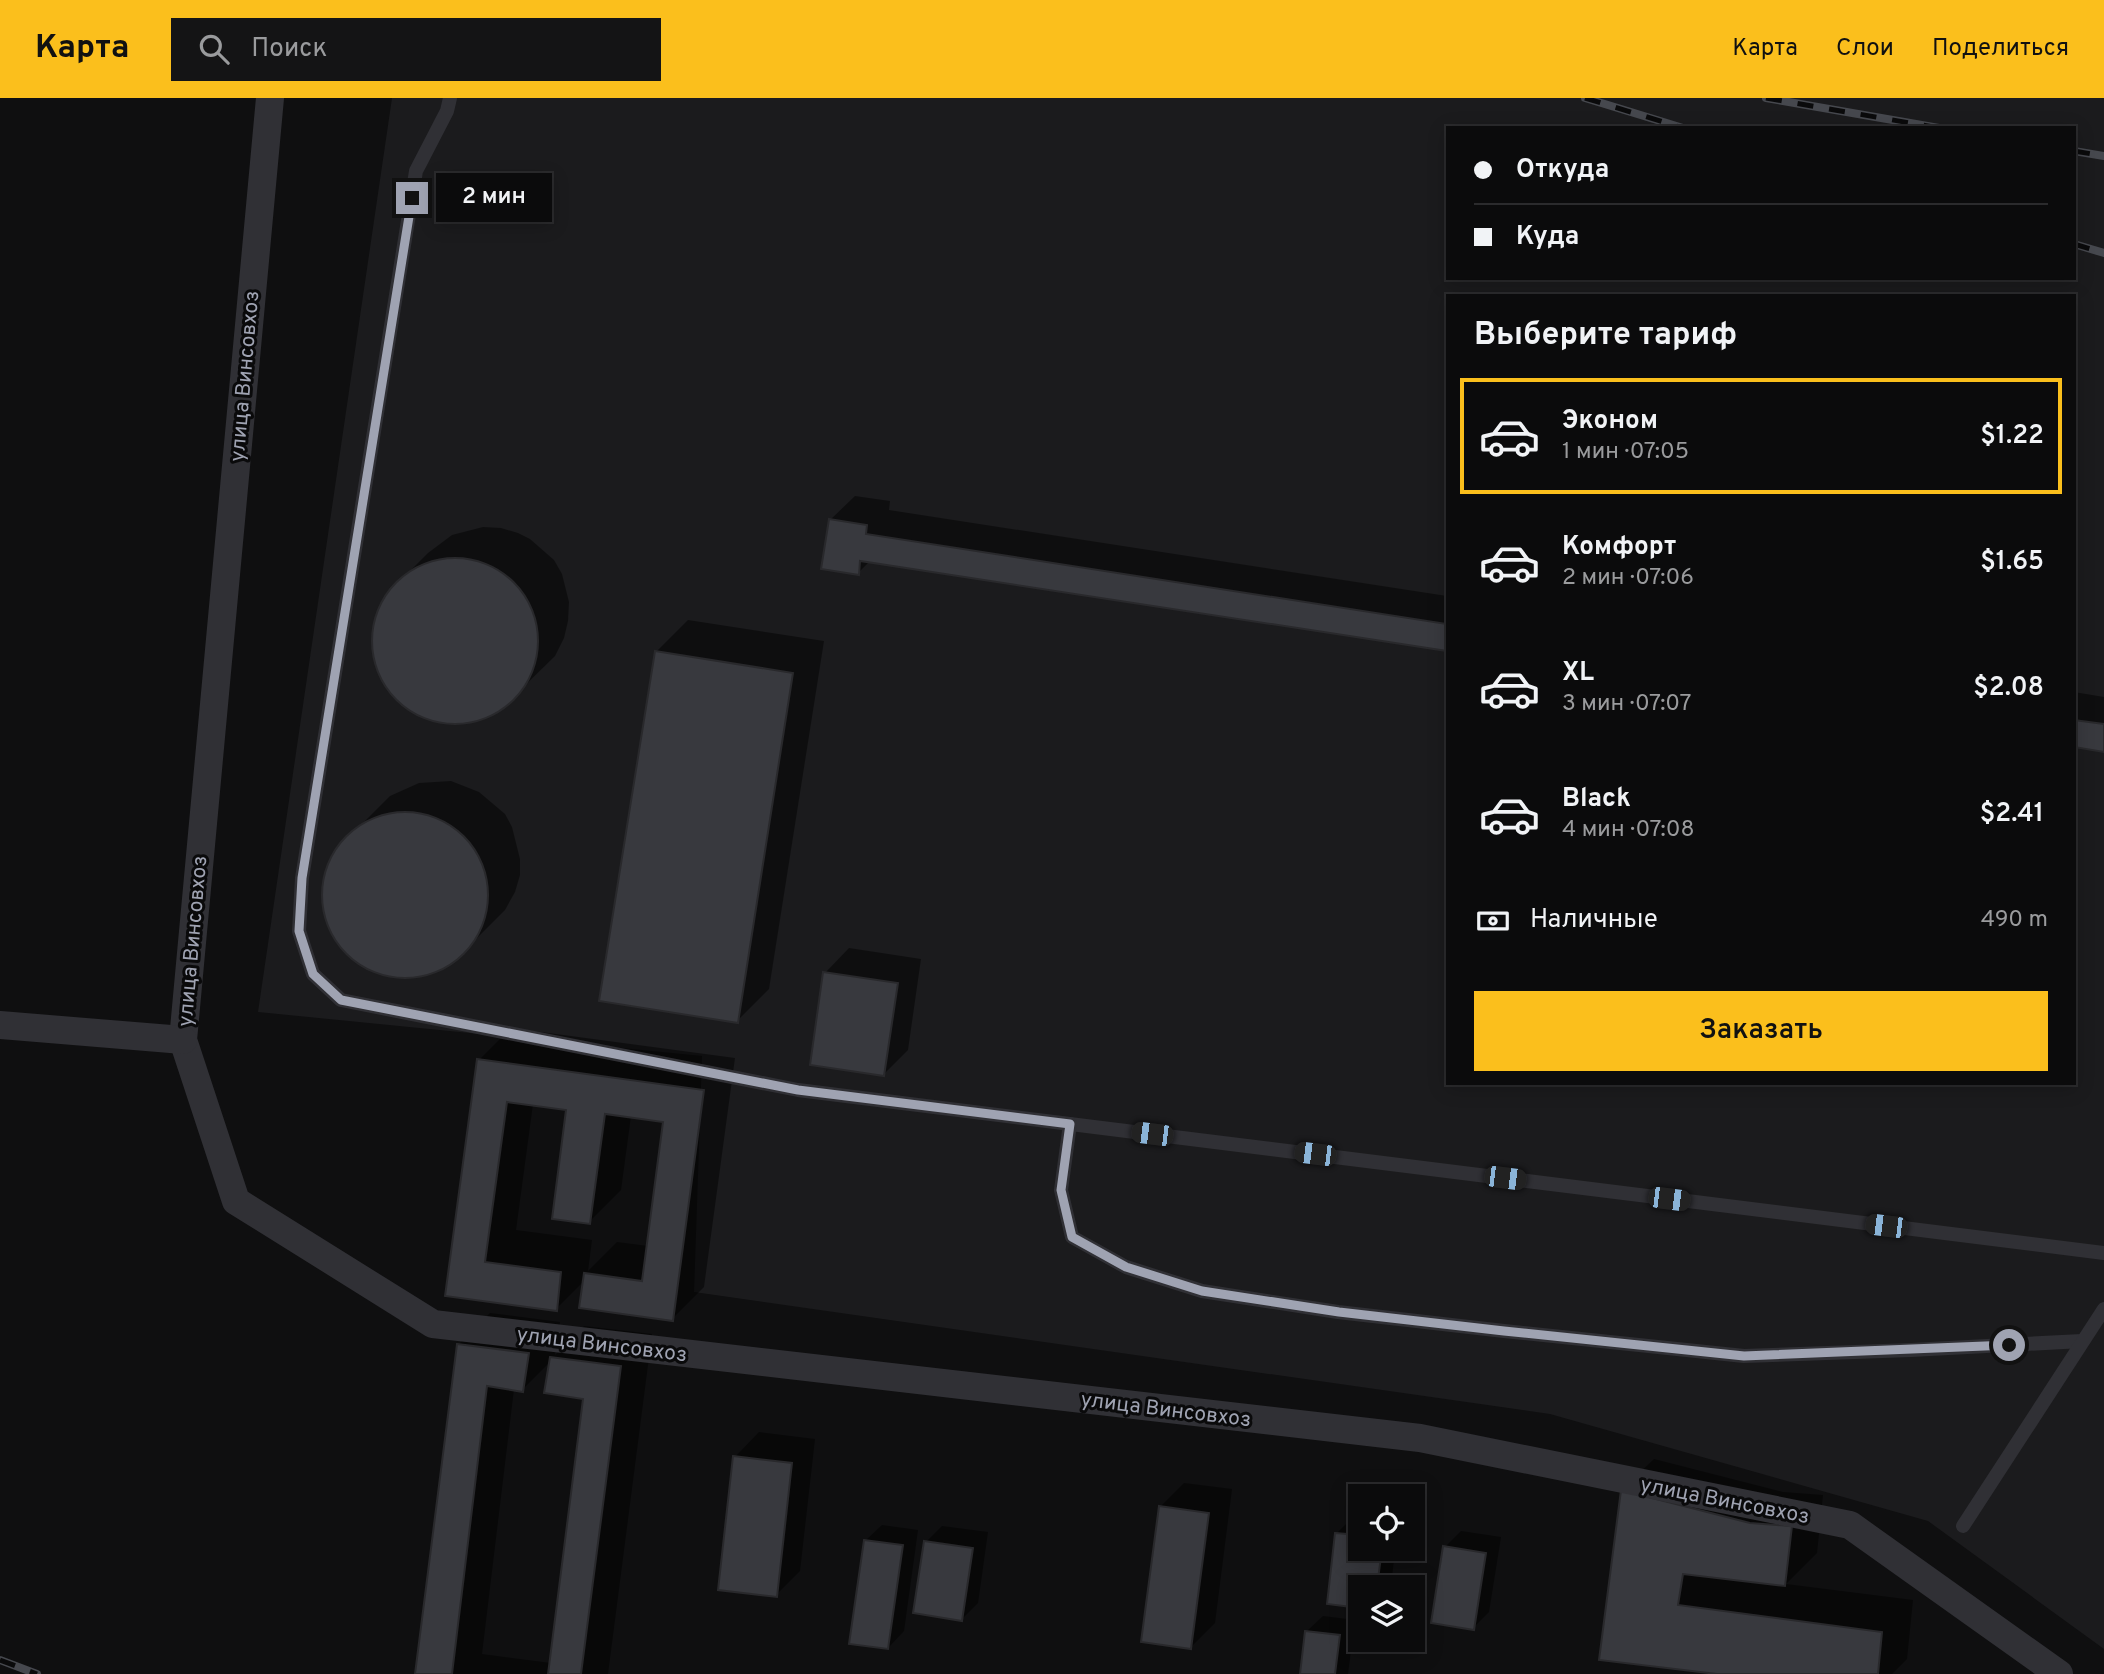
<!DOCTYPE html>
<html lang="ru">
<meta charset="utf-8">
<style>
body{margin:0;font-family:Overpass,sans-serif;background:#141415;color:#f1f3f6;height:100vh;display:flex;flex-direction:column;font-size:26px;white-space:nowrap}
*{box-sizing:border-box;margin:0}
p{font-size:23px;color:#9a9b9d}
.icon{flex:none;width:38px;height:38px;fill:none;stroke:currentColor;stroke-width:2;stroke-linecap:round;stroke-linejoin:round}
.map{position:relative;flex:1;overflow:hidden}
.sheet{position:absolute;left:1446px;top:196px;width:630px;height:791px;display:flex;flex-direction:column;background:#0b0b0c;border-radius:0px;box-shadow:0 4px 18px #0003,0 0 0 2px #2b2b2d}
.sheet>*{flex:none}
.hud{position:absolute;left:1446px;top:28px;width:630px;height:154px;border-radius:0px;box-shadow:0 4px 18px #0003,0 0 0 2px #2b2b2d;display:grid;align-content:center;height:154px;padding:0 28px;background:#0b0b0c}
.tools{position:absolute;left:1348px;top:1386px;display:grid;gap:14px}
.tools a{display:grid;place-items:center;width:77px;height:77px;border-radius:0px;background:#0b0b0c;box-shadow:0 4px 18px #0003,0 0 0 2px #2b2b2d;font-size:35px}
.end{position:absolute;width:32px;height:32px;margin:-16px;border:9px solid #9fa3b2;background:#111;box-shadow:0 0 0 4px #111}
.from{border-radius:50%}
.bubble{position:absolute;height:49px;border-radius:0px;background:#0b0b0c;box-shadow:0 4px 18px #0003,0 0 0 2px #2b2b2d;font-size:23px;font-weight:600;line-height:49px;text-align:center}
.car{position:absolute;width:21px;height:42px;margin:-21px -10px;border-radius:9px;box-shadow:0 0 5px 2px #0007;background:linear-gradient(#222 24%,#8ab4d8 0 40%,#222 0 76%,#8ab4d8 0 86%,#222 0)}
.hud b{display:flex;align-items:center;gap:24px;height:66px;font-size:26px}
.hud b+b{border-top:2px solid #2b2b2d}
.hud i{width:18px;height:18px;background:#f1f3f6}
ul{padding:0;list-style:none}
li{display:flex;align-items:center;gap:21px;height:116px;margin:0 14px 10px;padding:0 14px;border:4px solid transparent;border-radius:0px}
li div{flex:1}
li b{display:block;font-size:26px}
li em{font-style:normal;font-weight:600}
li.active{border-color:#fbbf1c}
li>.icon{width:63px;height:63px;stroke-width:1.5}
h2{padding:0 28px;font-size:32px;line-height:84px}
.pay{display:flex;align-items:center;gap:18px;height:77px;padding:0 28px;font-size:26px}
.pay p{margin-inline-start:auto}
.button{display:flex;gap:14px;margin-top:auto;padding:14px 28px}
.button a{flex:1;height:80px;border-radius:0px;background:#fbbf1c;color:#111;font-size:28px;font-weight:600;line-height:80px;text-align:center}
header{display:flex;align-items:center;gap:42px;box-sizing:border-box;height:98px;padding:0 35px;background:#fbbf1c;color:#111}
header strong{font-size:33px}
nav{display:flex;gap:38px;margin-inline-start:auto;font-size:24px}
.search{width:490px;height:63px;background:#141415;display:flex;align-items:center;gap:18px;box-sizing:border-box;padding:0 24px;border-radius:0px;color:#9a9b9d;font-size:26px}
.map>svg:first-child{display:block}
.built{fill:#1b1b1d;fill-rule:evenodd}
.shadow{fill:#0007;fill-rule:evenodd}
.building{fill:#38393e;stroke:#29292c;stroke-width:2}
.lines{fill:none;stroke-linecap:round;stroke-linejoin:round}
.service{stroke:#303035;stroke-width:14}
.minor{stroke:#303035;stroke-width:28}
.rail-casing{stroke:#46484e;stroke-width:8}
.rail{stroke:#0a0a0b;stroke-width:5;stroke-dasharray:16;stroke-linecap:butt}
.route{stroke:#9fa3b2;stroke-width:9}
.labels{text-anchor:middle;stroke-width:6;stroke-linejoin:round;paint-order:stroke}
.street-label{font-size:21px;fill:#9fa3b2;stroke:#0a0a0b}
</style>
<header>
<strong>Карта</strong>
<div class="search"><svg class="icon" aria-label="search" viewBox="0 0 24 24"><circle cx="10" cy="10" r="6"/><path d="M15 15l6 6"/></svg>Поиск</div>
<nav><a>Карта</a><a>Слои</a><a>Поделиться</a></nav>
</header>
<div class="map">
<svg width="2104" height="1576" viewBox="0 0 2104 1576">
<rect width="100%" height="100%" fill="#0f0f10"/>
<path class="built" d="M392 0H2104V1551L1928 1423 1550 1316 694 1194 702 958 258 914ZM1447 30H2074V180H1447ZM1447 198H2074V985H1447Z"/>
<g class="shadow">
<polygon points="855,398 890,403 889,412 1447,498 1447,551 870,463 858,475 830,422"/>
<polygon points="483,429 501,430 518,435 530,441 554,462 562,476 569,504 568,523 564,540 555,558 503,609 489,617 461,624 445,624 426,620 411,612 398,602 389,591 377,567 373,546 374,530 379,514 395,488 428,455 452,437"/>
<polygon points="688,522 824,543 769,891 737,923 657,553"/>
<polygon points="2074,594 2104,599 2104,652 2074,647"/>
<polygon points="451,683 479,694 505,716 512,729 520,761 520,777 515,794 505,812 454,863 424,877 392,878 359,866 338,845 326,820 322,799 324,784 337,751 390,698 419,685"/>
<polygon points="849,850 921,861 908,952 884,976 825,875"/>
<path d="M511 930 735 960 704 1189 672 1221 585 1182 556 1211 447 1197 479 962ZM533 1006 568 1011 589 1124 621 1092 631 1018 665 1022 648 1148 617 1144 588 1173 592 1142 516 1132Z"/>
<path d="M490 1215 560 1224 555 1257 584 1228 652 1236 608 1576H417L458 1247ZM551 1263 585 1299 551 1565 482 1556 514 1291 522 1292Z"/>
<polygon points="759,1334 815,1341 800,1473 776,1497 735,1359"/>
<polygon points="1654,1361 1783,1394 1823,1397 1817,1455 1786,1486 1913,1502 1907,1561 1892,1576 1732,1576 1601,1560 1622,1392"/>
<polygon points="1184,1385 1232,1391 1215,1525 1191,1549 1160,1409"/>
<polygon points="1353,1419 1360,1420 1360,1451 1395,1451 1391,1489 1360,1489 1337,1435"/>
<polygon points="882,1427 918,1432 904,1533 888,1550 865,1443"/>
<polygon points="942,1428 988,1434 978,1505 962,1521 926,1444"/>
<polygon points="1461,1433 1501,1439 1489,1514 1473,1530 1445,1449"/>
<polygon points="1323,1518 1355,1522 1348,1576 1302,1576 1306,1534"/>
</g>
<g class="building">
<polygon points="829,421 867,427 866,436 1447,526 1447,553 860,463 859,477 821,471"/>
<circle cx="455" cy="543" r="83"/>
<polygon points="655,553 793,575 738,925 599,903"/>
<polygon points="2074,622 2104,626 2104,654 2074,649"/>
<circle cx="405" cy="797" r="83"/>
<polygon points="823,874 898,885 884,978 810,967"/>
<polygon points="477,961 704,992 673,1223 579,1210 584,1175 642,1183 663,1024 605,1016 590,1126 552,1121 566,1012 507,1004 485,1164 561,1174 557,1213 445,1198"/>
<polygon points="457,1246 529,1255 523,1294 487,1288 452,1576 415,1576"/>
<polygon points="550,1259 621,1268 581,1576 548,1576 583,1301 544,1295"/>
<polygon points="733,1358 792,1365 777,1499 718,1492"/>
<polygon points="1621,1392 1750,1425 1792,1428 1785,1488 1683,1476 1678,1507 1882,1534 1878,1576 1717,1576 1599,1562"/>
<polygon points="1159,1408 1209,1415 1191,1551 1141,1544"/>
<polygon points="1335,1435 1360,1437 1360,1451 1382,1451 1377,1489 1360,1489 1360,1510 1327,1506"/>
<polygon points="864,1442 903,1447 888,1551 849,1546"/>
<polygon points="924,1443 973,1450 962,1523 913,1515"/>
<polygon points="1443,1448 1486,1455 1474,1532 1431,1525"/>
<polygon points="1305,1533 1340,1537 1335,1576 1300,1576"/>
</g>
<g class="lines">
<g class="service">
<polyline points="450,0 447,13 416,73 302,780 299,833 313,876 341,902 798,992 2104,1155"/>
<polyline points="1070,1026 1061,1092 1072,1139 1126,1169 1202,1193 1338,1214 1504,1233 1744,1258 1911,1252 2082,1243"/>
<polyline points="1963,1428 2104,1211"/>
</g>
<g class="minor">
<polyline points="270,0 183,942 236,1103 433,1226 1420,1340 1850,1427 2059,1576"/>
<polyline points="0,927 183,942"/>
</g>
<g class="rail-casing">
<g id="rail">
<polyline points="1585,0 1683,30"/>
<polyline points="1766,0 1939,30"/>
<polyline points="2074,53 2104,58"/>
<polyline points="2074,146 2104,155"/>
<polyline points="0,1562 37,1576"/>
</g>
</g>
<use href="#rail" class="rail"/>
</g>
<g class="lines">
<polyline class="route" points="412,100 302,780 299,833 313,876 341,902 798,992 1070,1026 1061,1092 1072,1139 1126,1169 1202,1193 1339,1214 1504,1233 1744,1258 2009,1247"/>
</g>
<g class="labels">
<g class="street-label">
<text transform="translate(244 278) rotate(-85)" y="7">улица Винсовхоз</text>
<text transform="translate(192 843) rotate(-85)" y="7">улица Винсовхоз</text>
<text transform="translate(602 1246) rotate(7)" y="7">улица Винсовхоз</text>
<text transform="translate(1166 1311) rotate(7)" y="7">улица Винсовхоз</text>
<text transform="translate(1725 1402) rotate(11)" y="7">улица Винсовхоз</text>
</g>
</g>
</svg>
<div class="tools">
<a><svg class="icon" aria-label="locate" viewBox="0 0 24 24"><circle cx="12" cy="12" r="6"/><path d="M12 2v4M12 18v4M2 12h4M18 12h4"/></svg></a>
<a><svg class="icon" aria-label="layers" viewBox="0 0 24 24"><path d="M12 4l9 5-9 5-9-5zM3 14l9 5 9-5"/></svg></a>
</div>
<i class="end from" style="left:2009px;top:1247px"></i>
<i class="end" style="left:412px;top:100px"></i>
<div class="bubble" style="left:436px;top:75px;width:116px">2 мин</div>
<i class="car" style="left:1152px;top:1036px;rotate:277deg"></i>
<i class="car" style="left:1315px;top:1056px;rotate:277deg"></i>
<i class="car" style="left:1505px;top:1080px;rotate:97deg"></i>
<i class="car" style="left:1669px;top:1101px;rotate:97deg"></i>
<i class="car" style="left:1886px;top:1128px;rotate:277deg"></i>
<div class="hud">
<b><i class="from"></i>Откуда</b>
<b><i></i>Куда</b>
</div>
<section class="sheet">
<h2>Выберите тариф</h2>
<ul>
<li class="active"><svg class="icon" aria-label="car" viewBox="0 0 24 24"><path d="M5 17H2v-5l4-1 3-4h7l3 4 3 1v5h-3M9 17h6M6 11h13"/><circle cx="7" cy="17" r="2"/><circle cx="17" cy="17" r="2"/></svg><div><b>Эконом</b><p>1 мин · 07:05</p></div><em>$1.22</em></li>
<li><svg class="icon" aria-label="car" viewBox="0 0 24 24"><path d="M5 17H2v-5l4-1 3-4h7l3 4 3 1v5h-3M9 17h6M6 11h13"/><circle cx="7" cy="17" r="2"/><circle cx="17" cy="17" r="2"/></svg><div><b>Комфорт</b><p>2 мин · 07:06</p></div><em>$1.65</em></li>
<li><svg class="icon" aria-label="car" viewBox="0 0 24 24"><path d="M5 17H2v-5l4-1 3-4h7l3 4 3 1v5h-3M9 17h6M6 11h13"/><circle cx="7" cy="17" r="2"/><circle cx="17" cy="17" r="2"/></svg><div><b>XL</b><p>3 мин · 07:07</p></div><em>$2.08</em></li>
<li><svg class="icon" aria-label="car" viewBox="0 0 24 24"><path d="M5 17H2v-5l4-1 3-4h7l3 4 3 1v5h-3M9 17h6M6 11h13"/><circle cx="7" cy="17" r="2"/><circle cx="17" cy="17" r="2"/></svg><div><b>Black</b><p>4 мин · 07:08</p></div><em>$2.41</em></li>
</ul>
<div class="pay"><svg class="icon" aria-label="cash" viewBox="0 0 24 24"><path d="M3 7h18v10H3z"/><circle cx="12" cy="12" r="2"/></svg>Наличные<p>490 m</p></div>
<div class="button"><a>Заказать</a></div>
</section>
</div>
